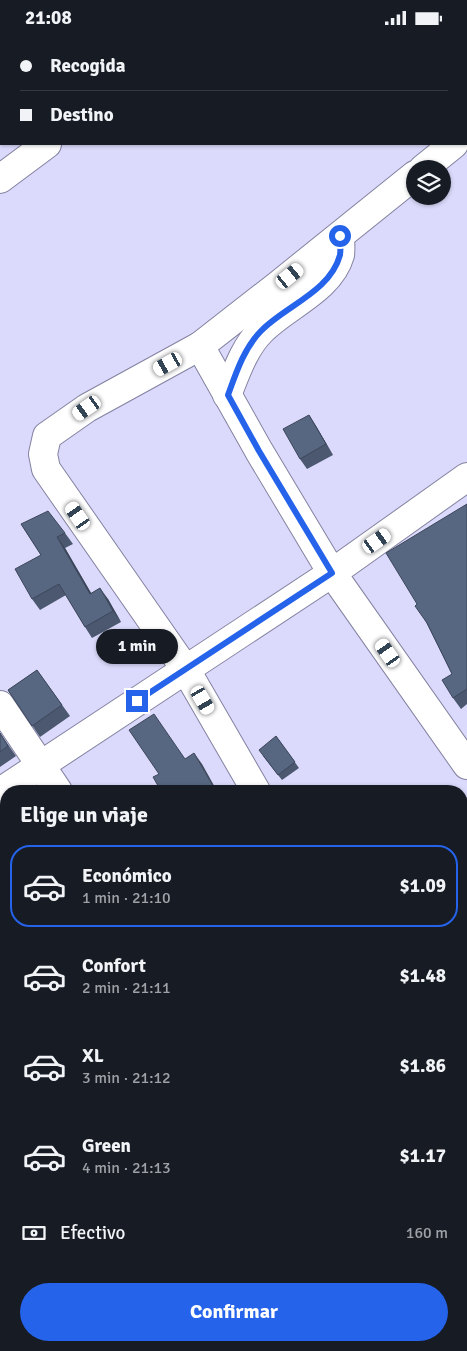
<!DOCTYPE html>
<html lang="es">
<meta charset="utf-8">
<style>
body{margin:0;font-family:Signika,sans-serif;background:#20242c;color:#f1f3f6;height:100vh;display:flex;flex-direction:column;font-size:19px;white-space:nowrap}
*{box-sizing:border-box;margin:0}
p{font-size:16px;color:#9ea1a6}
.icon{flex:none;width:28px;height:28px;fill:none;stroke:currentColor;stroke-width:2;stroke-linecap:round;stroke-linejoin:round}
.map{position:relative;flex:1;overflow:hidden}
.sheet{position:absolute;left:0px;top:750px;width:468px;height:566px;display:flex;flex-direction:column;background:#171b24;border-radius:20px 20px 0 0;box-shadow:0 1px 4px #0004}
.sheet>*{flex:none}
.top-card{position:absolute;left:0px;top:0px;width:468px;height:110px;box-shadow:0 1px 4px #0004;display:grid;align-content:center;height:110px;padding:0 20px;background:#171b24}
.tools{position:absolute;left:406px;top:125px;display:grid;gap:10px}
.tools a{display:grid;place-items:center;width:45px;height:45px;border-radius:50%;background:#171b24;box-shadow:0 1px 4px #0004;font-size:25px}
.end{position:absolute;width:22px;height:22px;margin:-11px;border:6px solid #2563eb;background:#fff;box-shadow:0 0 0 2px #fff}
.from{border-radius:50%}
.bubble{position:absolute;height:35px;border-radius:18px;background:#171b24;box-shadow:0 1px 4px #0004;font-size:16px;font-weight:800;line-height:35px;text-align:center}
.car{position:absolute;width:15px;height:30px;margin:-15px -8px;border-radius:6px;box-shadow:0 0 4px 1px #0007;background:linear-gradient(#fff 24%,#345 0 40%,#fff 0 76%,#345 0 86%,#fff 0)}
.top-card b{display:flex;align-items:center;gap:18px;height:48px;font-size:19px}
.top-card b+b{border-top:1px solid #363941}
.top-card i{width:12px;height:12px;background:#f1f3f6}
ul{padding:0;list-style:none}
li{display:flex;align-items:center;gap:15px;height:82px;margin:0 10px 8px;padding:0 10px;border:2px solid transparent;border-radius:20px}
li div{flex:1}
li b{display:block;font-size:19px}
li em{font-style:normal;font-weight:800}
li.active{border-color:#2563eb}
li>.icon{width:45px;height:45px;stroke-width:1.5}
h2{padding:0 20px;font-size:22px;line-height:60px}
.pay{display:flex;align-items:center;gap:12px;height:55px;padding:0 20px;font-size:19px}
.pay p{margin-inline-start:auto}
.cta{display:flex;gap:10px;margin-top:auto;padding:10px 20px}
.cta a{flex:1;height:58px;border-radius:30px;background:#2563eb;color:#fff;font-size:20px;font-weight:800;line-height:58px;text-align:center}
.status{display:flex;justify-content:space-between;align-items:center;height:35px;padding:0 25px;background:#171b24;direction:ltr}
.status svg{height:14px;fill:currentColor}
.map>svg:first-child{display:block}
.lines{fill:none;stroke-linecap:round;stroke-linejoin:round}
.minor-casing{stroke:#8382a0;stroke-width:30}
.minor{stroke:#fff;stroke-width:28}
.wall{fill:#4b586f}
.shaded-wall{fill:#3d475a}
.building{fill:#576681;stroke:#3d475a}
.route{stroke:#2563eb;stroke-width:6}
</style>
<div class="status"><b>21:08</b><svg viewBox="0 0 49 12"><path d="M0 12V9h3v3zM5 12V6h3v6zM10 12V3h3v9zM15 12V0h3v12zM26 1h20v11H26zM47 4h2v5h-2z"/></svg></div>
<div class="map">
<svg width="467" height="1316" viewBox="0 0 467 1316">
<rect width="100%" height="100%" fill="#dbdafc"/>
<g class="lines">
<g class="minor-casing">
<g id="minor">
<polyline points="189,1 191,0"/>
<polyline points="423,134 454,109"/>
<polyline points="0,144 47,109"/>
<polyline points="200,311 259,416 332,538 467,730"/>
<path d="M227 360C236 338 244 313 261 296 285 271 330 255 340 220 341 214 340 207 340 201"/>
<polyline points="0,670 58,756"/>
<polyline points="256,756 186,635 46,434 43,419 47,401 87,373 200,311 277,251 415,140"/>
<polyline points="0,757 332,538 467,442"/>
<polyline points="461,839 467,835"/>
<polyline points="0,971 6,981"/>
<polyline points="461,1009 467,1005"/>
<polyline points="461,1183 467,1179"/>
</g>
</g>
<use href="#minor" class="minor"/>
</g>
<g class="wall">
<polygon points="309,380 316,391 333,420 307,434 300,424"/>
<polygon points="467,469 467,669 461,674 453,663 452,639 417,569"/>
<polygon points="21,489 65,498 73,509 65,513 91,558 108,564 121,587 92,603 85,592 66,560 40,575 32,564 41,520"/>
<polygon points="37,635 70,681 40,702 8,655"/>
<polygon points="0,698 16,721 0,732"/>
<polygon points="276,701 299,733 282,745 263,721"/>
<polygon points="0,817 6,826 6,856 0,861"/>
<polygon points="0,1004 6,1014 6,1039 0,1043"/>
</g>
<g class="shaded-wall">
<polygon points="309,380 316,391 333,420 326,409"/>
<polygon points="57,502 65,513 98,570 90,559"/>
<polygon points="100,553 108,564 121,587 113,576"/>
<polygon points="194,718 202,729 217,756 216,756"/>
</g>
<g class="building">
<polygon points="309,380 326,409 300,424 283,394"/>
<polygon points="467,469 467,654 453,663 442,645 452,639 427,588 415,571 417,569 386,518"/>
<polygon points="48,476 65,498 57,502 90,559 100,553 113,576 85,592 59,549 32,564 15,534 41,520 21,489"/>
<polygon points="37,635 62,670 32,691 8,655"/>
<polygon points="154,679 185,724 194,718 216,756 161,756 153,742 159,739 129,695"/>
<polygon points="0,698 8,711 0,717"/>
<polygon points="276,701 295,727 278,740 259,715"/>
<polygon points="234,752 237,756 227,756"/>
<polygon points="0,817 6,826 6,840 0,844"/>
<polygon points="0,1005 6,1015 6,1017 0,1021"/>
<polygon points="467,1039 467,1067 461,1060 461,1043"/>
<polygon points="467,1086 467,1153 461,1146 461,1091"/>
<polygon points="465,1213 467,1216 467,1274 461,1266 461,1215"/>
</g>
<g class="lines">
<path class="route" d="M137 666 332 538 259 416 228 360C236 338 244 313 261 296 285 271 330 257 340 220 341 214 340 207 340 201"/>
</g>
</svg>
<div class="tools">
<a><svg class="icon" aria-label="layers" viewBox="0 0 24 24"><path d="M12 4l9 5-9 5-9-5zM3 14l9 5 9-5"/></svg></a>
</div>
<i class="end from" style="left:340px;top:201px"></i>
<i class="end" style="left:137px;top:666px"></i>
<div class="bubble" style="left:96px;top:594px;width:82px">1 min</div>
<i class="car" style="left:290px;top:241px;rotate:51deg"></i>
<i class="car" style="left:168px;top:329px;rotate:241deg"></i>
<i class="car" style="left:87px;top:373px;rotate:235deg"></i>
<i class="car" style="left:78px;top:481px;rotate:325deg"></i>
<i class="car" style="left:377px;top:506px;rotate:55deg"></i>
<i class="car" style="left:388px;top:618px;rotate:325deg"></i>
<i class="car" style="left:203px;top:665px;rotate:150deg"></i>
<div class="top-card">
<b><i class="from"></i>Recogida</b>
<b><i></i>Destino</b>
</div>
<section class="sheet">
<h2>Elige un viaje</h2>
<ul>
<li class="active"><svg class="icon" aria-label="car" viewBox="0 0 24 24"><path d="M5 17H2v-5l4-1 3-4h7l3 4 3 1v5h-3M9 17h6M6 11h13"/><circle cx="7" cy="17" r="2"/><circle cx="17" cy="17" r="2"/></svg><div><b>Económico</b><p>1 min · 21:10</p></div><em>$1.09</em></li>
<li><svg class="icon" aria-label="car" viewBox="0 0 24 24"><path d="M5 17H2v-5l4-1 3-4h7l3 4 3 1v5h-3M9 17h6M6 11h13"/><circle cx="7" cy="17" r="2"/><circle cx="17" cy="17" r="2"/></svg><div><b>Confort</b><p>2 min · 21:11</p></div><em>$1.48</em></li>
<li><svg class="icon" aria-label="car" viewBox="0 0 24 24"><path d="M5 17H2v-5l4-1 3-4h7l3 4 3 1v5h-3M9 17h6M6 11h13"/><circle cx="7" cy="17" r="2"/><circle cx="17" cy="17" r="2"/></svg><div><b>XL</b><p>3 min · 21:12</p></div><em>$1.86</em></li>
<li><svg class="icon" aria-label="car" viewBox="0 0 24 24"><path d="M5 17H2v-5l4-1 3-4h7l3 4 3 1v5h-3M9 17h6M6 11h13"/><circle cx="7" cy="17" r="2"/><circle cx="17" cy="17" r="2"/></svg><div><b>Green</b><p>4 min · 21:13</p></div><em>$1.17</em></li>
</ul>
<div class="pay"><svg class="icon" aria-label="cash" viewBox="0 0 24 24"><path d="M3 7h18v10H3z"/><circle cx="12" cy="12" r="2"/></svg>Efectivo<p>160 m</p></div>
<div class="cta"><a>Confirmar</a></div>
</section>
</div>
